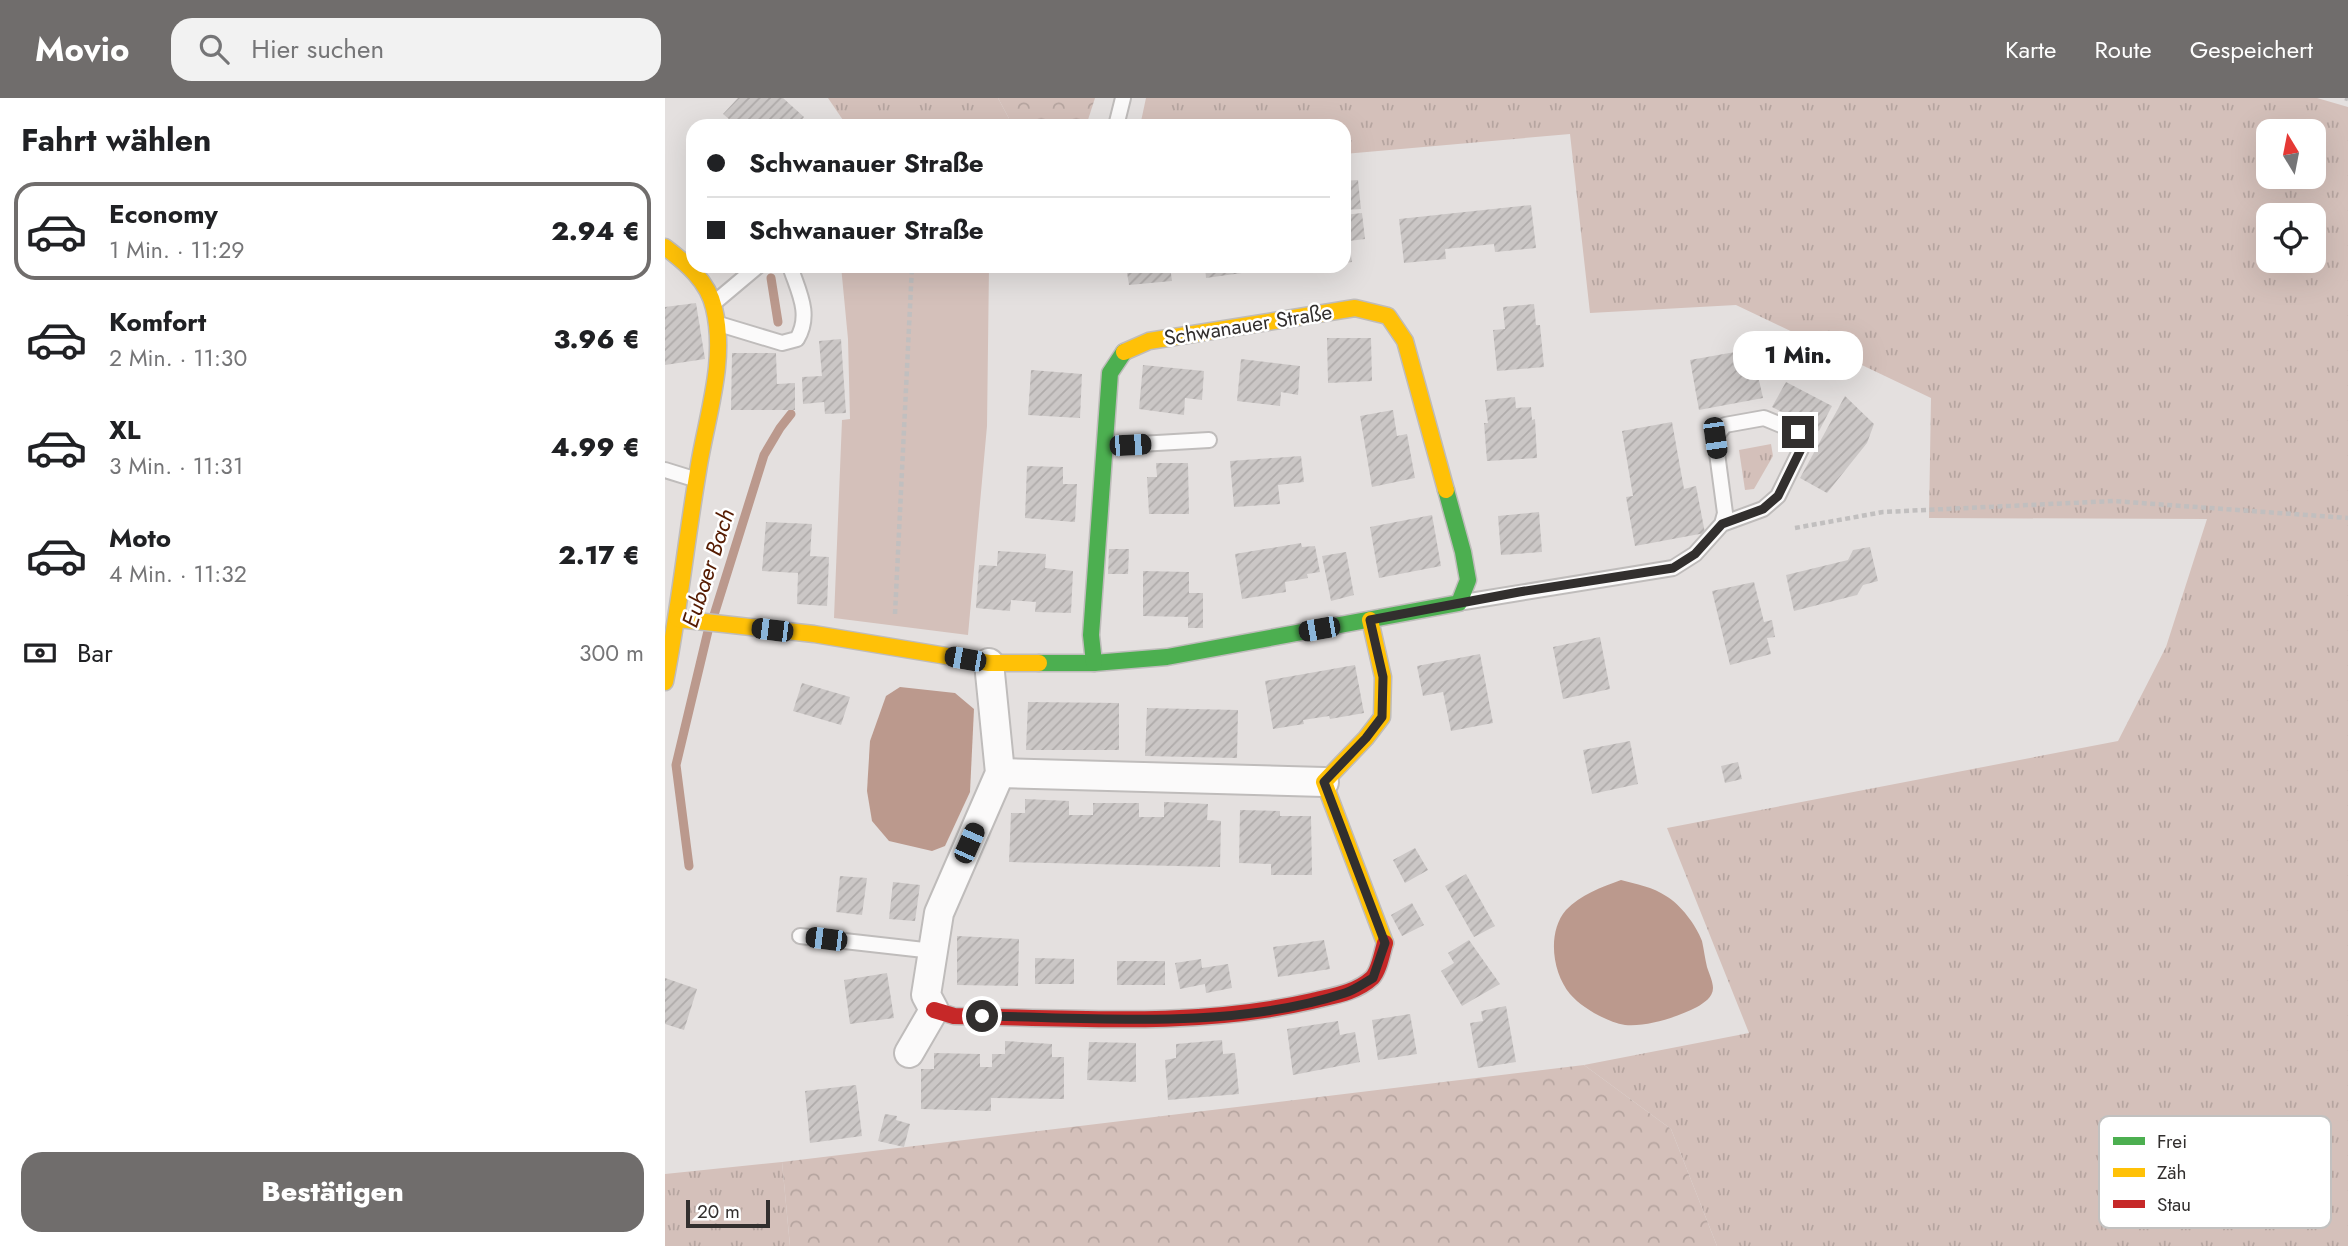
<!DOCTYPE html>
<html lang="de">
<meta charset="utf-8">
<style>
body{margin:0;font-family:Jost,sans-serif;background:#f2f2f2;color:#202124;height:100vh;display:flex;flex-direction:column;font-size:26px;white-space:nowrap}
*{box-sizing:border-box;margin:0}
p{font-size:23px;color:#757577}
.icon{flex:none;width:38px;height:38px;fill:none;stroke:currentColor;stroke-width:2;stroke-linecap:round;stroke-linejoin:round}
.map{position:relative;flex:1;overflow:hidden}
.sheet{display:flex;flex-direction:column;background:#fff;width:665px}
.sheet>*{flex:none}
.guide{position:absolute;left:21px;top:21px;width:665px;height:154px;border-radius:21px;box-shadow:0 7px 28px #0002;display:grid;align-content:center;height:154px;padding:0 21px;background:#fff}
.needle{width:46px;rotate:350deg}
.tools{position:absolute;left:1591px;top:21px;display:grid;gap:14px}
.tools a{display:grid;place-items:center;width:70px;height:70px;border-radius:14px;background:#fff;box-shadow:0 7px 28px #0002;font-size:35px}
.scale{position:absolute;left:21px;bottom:18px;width:84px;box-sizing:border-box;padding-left:7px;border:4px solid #322f2e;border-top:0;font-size:19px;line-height:24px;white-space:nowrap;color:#322f2e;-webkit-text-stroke:5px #fff;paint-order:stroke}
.end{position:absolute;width:32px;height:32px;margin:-16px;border:9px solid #322f2e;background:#fff;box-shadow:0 0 0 4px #fff}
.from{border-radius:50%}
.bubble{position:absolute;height:49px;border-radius:21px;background:#fff;box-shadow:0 7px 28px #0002;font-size:23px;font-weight:800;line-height:49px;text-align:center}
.car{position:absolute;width:21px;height:42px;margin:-21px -10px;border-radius:9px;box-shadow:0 0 5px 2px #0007;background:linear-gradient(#222 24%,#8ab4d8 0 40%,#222 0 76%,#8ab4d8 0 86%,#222 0)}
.guide b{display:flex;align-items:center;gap:24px;height:66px;font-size:26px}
.guide b+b{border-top:2px solid #e0e0e0}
.guide i{width:18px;height:18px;background:#202124}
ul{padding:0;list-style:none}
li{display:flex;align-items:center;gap:21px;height:98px;margin:0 14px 10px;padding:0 7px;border:4px solid transparent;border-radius:21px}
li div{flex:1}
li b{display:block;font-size:26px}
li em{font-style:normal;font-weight:800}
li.selected{border-color:#706d6c}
li>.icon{width:63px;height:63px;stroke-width:1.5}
h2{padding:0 21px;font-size:32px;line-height:84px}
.pay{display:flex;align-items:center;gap:18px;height:77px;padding:0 21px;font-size:26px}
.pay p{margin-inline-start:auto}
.primary-button{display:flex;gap:14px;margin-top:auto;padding:14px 21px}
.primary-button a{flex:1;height:80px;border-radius:21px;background:#706d6c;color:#fff;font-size:28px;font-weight:800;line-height:80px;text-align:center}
header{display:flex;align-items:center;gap:42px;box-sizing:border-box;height:98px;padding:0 35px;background:#706d6c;color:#fff}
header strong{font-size:33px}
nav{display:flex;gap:38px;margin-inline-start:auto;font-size:24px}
.search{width:490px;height:63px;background:#f2f2f2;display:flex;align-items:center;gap:18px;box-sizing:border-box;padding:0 24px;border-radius:21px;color:#757577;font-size:26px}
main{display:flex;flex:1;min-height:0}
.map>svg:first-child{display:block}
.grass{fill:url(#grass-tufts);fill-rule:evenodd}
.forest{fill:url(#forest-crowns)}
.green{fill:#d4c0ba}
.water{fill:#bb998d}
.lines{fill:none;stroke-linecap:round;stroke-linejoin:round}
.stream{stroke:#bb998d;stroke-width:9}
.building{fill:url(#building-hatch)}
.lane-casing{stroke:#bfbcbb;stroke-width:18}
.street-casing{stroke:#bfbcbb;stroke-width:32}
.fast-casing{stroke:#bfbcbb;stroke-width:19}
.slow-casing{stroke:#bfbcbb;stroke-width:19}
.jam-casing{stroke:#bfbcbb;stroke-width:19}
.path{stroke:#c1bfbf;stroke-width:4.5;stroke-dasharray:5 3.5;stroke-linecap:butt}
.lane{stroke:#fbfafa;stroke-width:14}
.street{stroke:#fbfafa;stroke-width:28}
.fast{stroke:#4caf50;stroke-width:16}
.slow{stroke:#ffc107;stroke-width:16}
.jam{stroke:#c62828;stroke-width:16}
.route{stroke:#322f2e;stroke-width:9}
.labels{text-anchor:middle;stroke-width:5;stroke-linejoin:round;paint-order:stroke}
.street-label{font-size:21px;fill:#322f2e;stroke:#fff}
.water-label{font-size:23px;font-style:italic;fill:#551b01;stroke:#fff}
.key{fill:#fff;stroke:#c2c1c0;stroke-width:2}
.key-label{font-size:19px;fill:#322f2e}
</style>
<header>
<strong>Movio</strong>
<div class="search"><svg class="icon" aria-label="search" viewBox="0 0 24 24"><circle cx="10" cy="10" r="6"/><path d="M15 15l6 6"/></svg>Hier suchen</div>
<nav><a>Karte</a><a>Route</a><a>Gespeichert</a></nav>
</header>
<main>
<section class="sheet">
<h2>Fahrt wählen</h2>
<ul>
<li class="selected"><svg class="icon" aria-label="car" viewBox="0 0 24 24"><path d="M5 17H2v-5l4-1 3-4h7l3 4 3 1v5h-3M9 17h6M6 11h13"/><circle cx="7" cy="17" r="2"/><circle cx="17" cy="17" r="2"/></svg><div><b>Economy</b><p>1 Min. · 11:29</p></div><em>2.94 €</em></li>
<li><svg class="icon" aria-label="car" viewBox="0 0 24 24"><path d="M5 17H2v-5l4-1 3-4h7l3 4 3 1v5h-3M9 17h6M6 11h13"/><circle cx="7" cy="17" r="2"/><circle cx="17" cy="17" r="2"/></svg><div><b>Komfort</b><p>2 Min. · 11:30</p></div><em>3.96 €</em></li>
<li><svg class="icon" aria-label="car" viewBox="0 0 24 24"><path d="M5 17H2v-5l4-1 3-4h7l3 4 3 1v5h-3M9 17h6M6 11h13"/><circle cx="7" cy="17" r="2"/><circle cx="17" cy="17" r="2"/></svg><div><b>XL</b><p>3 Min. · 11:31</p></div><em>4.99 €</em></li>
<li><svg class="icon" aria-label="car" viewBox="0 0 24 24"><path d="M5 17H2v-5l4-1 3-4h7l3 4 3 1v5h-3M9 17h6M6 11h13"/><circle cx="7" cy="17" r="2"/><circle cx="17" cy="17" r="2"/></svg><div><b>Moto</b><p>4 Min. · 11:32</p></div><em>2.17 €</em></li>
</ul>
<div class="pay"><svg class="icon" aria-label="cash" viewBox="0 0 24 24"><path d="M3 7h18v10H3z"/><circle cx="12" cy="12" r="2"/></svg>Bar<p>300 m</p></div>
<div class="primary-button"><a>Bestätigen</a></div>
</section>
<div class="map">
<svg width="1683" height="1148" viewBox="0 0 1683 1148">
<defs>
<pattern id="grass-tufts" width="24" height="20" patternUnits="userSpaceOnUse" patternTransform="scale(1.75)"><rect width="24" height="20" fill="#d4c0ba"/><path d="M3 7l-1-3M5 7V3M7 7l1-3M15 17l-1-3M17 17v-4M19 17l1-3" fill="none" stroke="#b6a5a0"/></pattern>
<pattern id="forest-crowns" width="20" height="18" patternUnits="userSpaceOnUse" patternTransform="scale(1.75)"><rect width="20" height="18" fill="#d4c0ba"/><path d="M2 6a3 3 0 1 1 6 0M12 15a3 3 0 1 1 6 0" fill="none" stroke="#b6a5a0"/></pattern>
<pattern id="building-hatch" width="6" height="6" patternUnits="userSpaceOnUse" patternTransform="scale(1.75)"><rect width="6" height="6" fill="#cbc7c6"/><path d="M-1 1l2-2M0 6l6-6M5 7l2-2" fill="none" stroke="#afabaa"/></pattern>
</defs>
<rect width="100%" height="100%" fill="#e4e0df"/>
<g class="grass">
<polygon points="163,0 333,0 348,28 182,28"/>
<path d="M481 0H1652L1683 9V1148H1052L1006 1031 919 967 1084 935 1002 730 1453 643 1501 549 1542 421 1264 420 1266 300 1071 207 925 215 905 36 679 56V28H475ZM1603 33H1648V79H1603ZM1603 117H1648V163H1603Z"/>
<polygon points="1106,346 1108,358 1089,391 1080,392 1074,352"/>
<polygon points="117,1064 125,1148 0,1148 0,1076"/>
</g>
<g class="forest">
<polygon points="333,0 430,0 421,28 348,28"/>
<polygon points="919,967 1006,1031 1052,1148 125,1148 117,1064"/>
</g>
<polygon class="green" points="176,168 324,168 322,328 303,537 169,520 177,322 185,321 183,241"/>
<g class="water">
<polygon points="235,589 290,595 309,611 305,694 280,748 267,753 224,743 207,723 202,693 205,643 221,598"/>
<path d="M956 782C971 786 988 789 1001 798 1016 807 1031 827 1037 843 1039 852 1040 861 1042 869 1044 875 1048 884 1048 890 1048 899 1039 905 1032 909 1012 919 983 929 960 927 942 924 917 910 905 896 887 874 882 834 901 812 915 797 937 789 956 782Z"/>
</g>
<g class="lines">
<g class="stream">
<polyline points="106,180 113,224"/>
<polyline points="49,517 99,357 115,330 126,316"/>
<polyline points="24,768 11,667 43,533"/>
</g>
</g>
<g class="building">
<polygon points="73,0 118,0 139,19 131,28 72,28 58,16"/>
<polygon points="693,82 696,111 679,112 679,83"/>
<polygon points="866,107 871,150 830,154 829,146 780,151 781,161 739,165 734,121"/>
<polygon points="697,115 700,141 684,143 687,164 679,165 679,117"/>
<polygon points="362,168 401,168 401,170 363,174"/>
<polygon points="461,168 505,168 507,183 464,187"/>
<polygon points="540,168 583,168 584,174 541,180"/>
<polygon points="31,205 40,261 0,267 0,209"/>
<polygon points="869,206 871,227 875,227 879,269 832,273 828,232 840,231 838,209"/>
<polygon points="662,240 706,240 707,283 663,285"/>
<polygon points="176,241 181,315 160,316 159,304 138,306 137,279 157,278 154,243"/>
<polygon points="1087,251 1098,300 1034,312 1025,262"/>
<polygon points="67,255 111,255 112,286 130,285 130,312 66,312"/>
<polygon points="576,261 635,268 633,297 616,294 615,308 572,303"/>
<polygon points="478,267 539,273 537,302 520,300 519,317 474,311"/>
<polygon points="366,272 417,276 415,320 363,317"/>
<polygon points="1121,284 1167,308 1154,333 1107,309"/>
<polygon points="1180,298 1209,326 1202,345 1162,395 1135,380"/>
<polygon points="850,299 851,310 866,309 867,322 870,321 872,360 822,363 819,325 823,325 820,302"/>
<polygon points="728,312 732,338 742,336 750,380 707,389 695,318"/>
<polygon points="1007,324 1019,391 1031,388 1040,435 970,448 961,399 968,398 957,333"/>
<polygon points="636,358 639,384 613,387 615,406 569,409 565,363"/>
<polygon points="491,365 523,365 524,416 484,416 482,379 492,379"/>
<polygon points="362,368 398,369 398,386 412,386 410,424 360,420"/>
<polygon points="874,414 877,454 836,457 833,418"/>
<polygon points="767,417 776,468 714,480 705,429"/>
<polygon points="101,424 147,426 145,458 164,459 162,508 132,506 133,475 97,473"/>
<polygon points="636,445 637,449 650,448 655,474 642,476 643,480 620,484 621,494 577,501 570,456"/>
<polygon points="1205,449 1213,483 1198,487 1192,497 1129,513 1121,477 1183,462 1188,452"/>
<polygon points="444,451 464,451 463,476 443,476"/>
<polygon points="333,453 381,456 380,470 408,473 406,515 370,514 371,504 346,502 345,513 311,510 314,467 332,468"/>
<polygon points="681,454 689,497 666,503 657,458"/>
<polygon points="478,473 524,474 524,495 538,495 538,530 523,530 523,519 478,518"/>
<polygon points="1089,484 1099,524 1107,522 1110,539 1102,540 1106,556 1065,567 1047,493"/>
<polygon points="935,539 945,591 898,601 888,549"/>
<polygon points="815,556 828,625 786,633 778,594 758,598 752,568"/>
<polygon points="690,567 699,615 665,621 664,618 638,622 639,626 608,631 600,583"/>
<polygon points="137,585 185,599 176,627 128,613"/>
<polygon points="363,604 454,605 454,652 361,652"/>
<polygon points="482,610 573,612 572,660 480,658"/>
<polygon points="965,643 973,686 927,696 918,652"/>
<polygon points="1073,664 1077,681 1060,685 1056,668"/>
<polygon points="360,701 404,703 404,717 428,717 428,705 474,705 474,719 499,719 499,704 543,706 542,722 556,723 555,769 344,764 346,715 360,715"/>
<polygon points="575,712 615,713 615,718 646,718 647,777 606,777 606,766 574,765"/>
<polygon points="750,750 763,772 740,785 728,762"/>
<polygon points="801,776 830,828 809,839 780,788"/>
<polygon points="175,778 202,780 197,817 171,814"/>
<polygon points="228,784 255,787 250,823 224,821"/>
<polygon points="747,805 759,827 737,838 726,817"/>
<polygon points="292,838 354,841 353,888 292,887"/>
<polygon points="659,842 665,871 613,879 608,849"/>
<polygon points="804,842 835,886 797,908 776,873 789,865 783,855"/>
<polygon points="370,860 409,861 409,886 370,886"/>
<polygon points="536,861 537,870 563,866 567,890 541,895 540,886 515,891 510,865"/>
<rect x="452" y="863" width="48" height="24"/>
<polygon points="222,875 229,920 185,926 179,882"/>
<polygon points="0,880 32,891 19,932 0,926"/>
<polygon points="841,908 851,964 813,970 805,925 818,923 816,913"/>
<polygon points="745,916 752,956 713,962 707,922"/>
<polygon points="673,923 675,937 690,934 695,964 628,977 622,931"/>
<polygon points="557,942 558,956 570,955 574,996 503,1002 500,962 511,960 511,946"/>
<polygon points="340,943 387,946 387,959 399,959 399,1001 326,1000 326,1013 256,1011 256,971 269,971 269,955 315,956 315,969 327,969 327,956 340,956"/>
<polygon points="424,944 471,945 471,984 422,982"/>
<polygon points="191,987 197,1038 145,1045 140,993"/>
<polygon points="220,1016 232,1018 231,1022 245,1026 239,1049 213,1043"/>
</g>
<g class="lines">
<g class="lane-casing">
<g id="lane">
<polyline points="451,28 458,0"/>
<polyline points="49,205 93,168"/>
<path d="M54 226 117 245 132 241C147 216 133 193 125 168"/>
<polyline points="440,348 544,342"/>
<polyline points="0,372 29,381"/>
<polyline points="799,504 1008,470 1030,456 1057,426 1098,411 1113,398 1136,351 1133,334 1099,320 1060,327 1050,340 1060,415 1057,426"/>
<polyline points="135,838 268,853"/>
</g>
</g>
<g class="street-casing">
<g id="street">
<polyline points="335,675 659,684"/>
<polyline points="244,955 269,912 261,897 274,815 335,675 324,565"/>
</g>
</g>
<g class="fast-casing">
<g id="fast">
<polyline points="374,565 429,565 502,559 794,505 803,482 798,454 781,392"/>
<polyline points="429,565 426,537 445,275 459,254"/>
</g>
</g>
<g class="slow-casing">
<g id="slow">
<path d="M0 149C21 165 43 183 49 210 62 264 41 320 33 373 21 443 14 514 0 584"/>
<polyline points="459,254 484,243 690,210 723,218 740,243 781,392"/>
<polyline points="13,521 149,536 324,565 374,565"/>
<polyline points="705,522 718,579 717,619 701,640 659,684 720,845"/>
</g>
</g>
<g class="jam-casing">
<path id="jam" d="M269 912 289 918C408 920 530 930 647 903 667 898 691 895 707 880 714 873 717 855 720 845"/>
</g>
<g class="path">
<polyline points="1680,0 1683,1"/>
<polyline points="1130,430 1218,414 1448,403 1683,420"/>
<polyline points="230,516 247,168"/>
</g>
<use href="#lane" class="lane"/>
<use href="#street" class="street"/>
<use href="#fast" class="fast"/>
<use href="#slow" class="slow"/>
<use href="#jam" class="jam"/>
</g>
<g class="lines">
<path class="route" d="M317 918C435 920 567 932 680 895 690 892 699 885 708 880L720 845 659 684 701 640 717 619 718 579 705 522 854 494 1008 470 1030 456 1057 426 1098 411 1113 398 1136 351 1133 334"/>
</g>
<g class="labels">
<g class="street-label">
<text transform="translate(583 227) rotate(-9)" y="7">Schwanauer Straße</text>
</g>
<g class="water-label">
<text transform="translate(43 470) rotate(-72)" y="8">Eubaer Bach</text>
</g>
</g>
<rect x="1434" y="1018" width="232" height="112" rx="10" class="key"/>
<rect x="1448" y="1039" width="32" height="8" fill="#4caf50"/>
<rect x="1448" y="1070" width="32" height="9" fill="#ffc107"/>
<rect x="1448" y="1102" width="32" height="8" fill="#c62828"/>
<g class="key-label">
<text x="1492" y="1050">Frei</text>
<text x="1492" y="1081">Zäh</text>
<text x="1492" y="1113">Stau</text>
</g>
</svg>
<div class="tools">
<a><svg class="needle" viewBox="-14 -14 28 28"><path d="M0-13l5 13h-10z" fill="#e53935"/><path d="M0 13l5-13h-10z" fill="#757577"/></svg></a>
<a><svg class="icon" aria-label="locate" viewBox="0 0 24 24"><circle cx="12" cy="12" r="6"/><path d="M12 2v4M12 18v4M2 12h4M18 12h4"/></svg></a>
</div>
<div class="scale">20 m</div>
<i class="end from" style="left:317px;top:918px"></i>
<i class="end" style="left:1133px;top:334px"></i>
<div class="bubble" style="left:1068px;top:233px;width:130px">1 Min.</div>
<i class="car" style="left:1050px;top:340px;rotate:172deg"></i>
<i class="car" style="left:465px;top:347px;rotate:87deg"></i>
<i class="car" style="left:654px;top:531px;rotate:260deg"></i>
<i class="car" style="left:107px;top:532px;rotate:277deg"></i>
<i class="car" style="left:300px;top:561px;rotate:280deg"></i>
<i class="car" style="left:304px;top:745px;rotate:24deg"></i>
<i class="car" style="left:161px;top:841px;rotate:277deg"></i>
<div class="guide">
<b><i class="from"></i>Schwanauer Straße</b>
<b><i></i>Schwanauer Straße</b>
</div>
</div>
</main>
